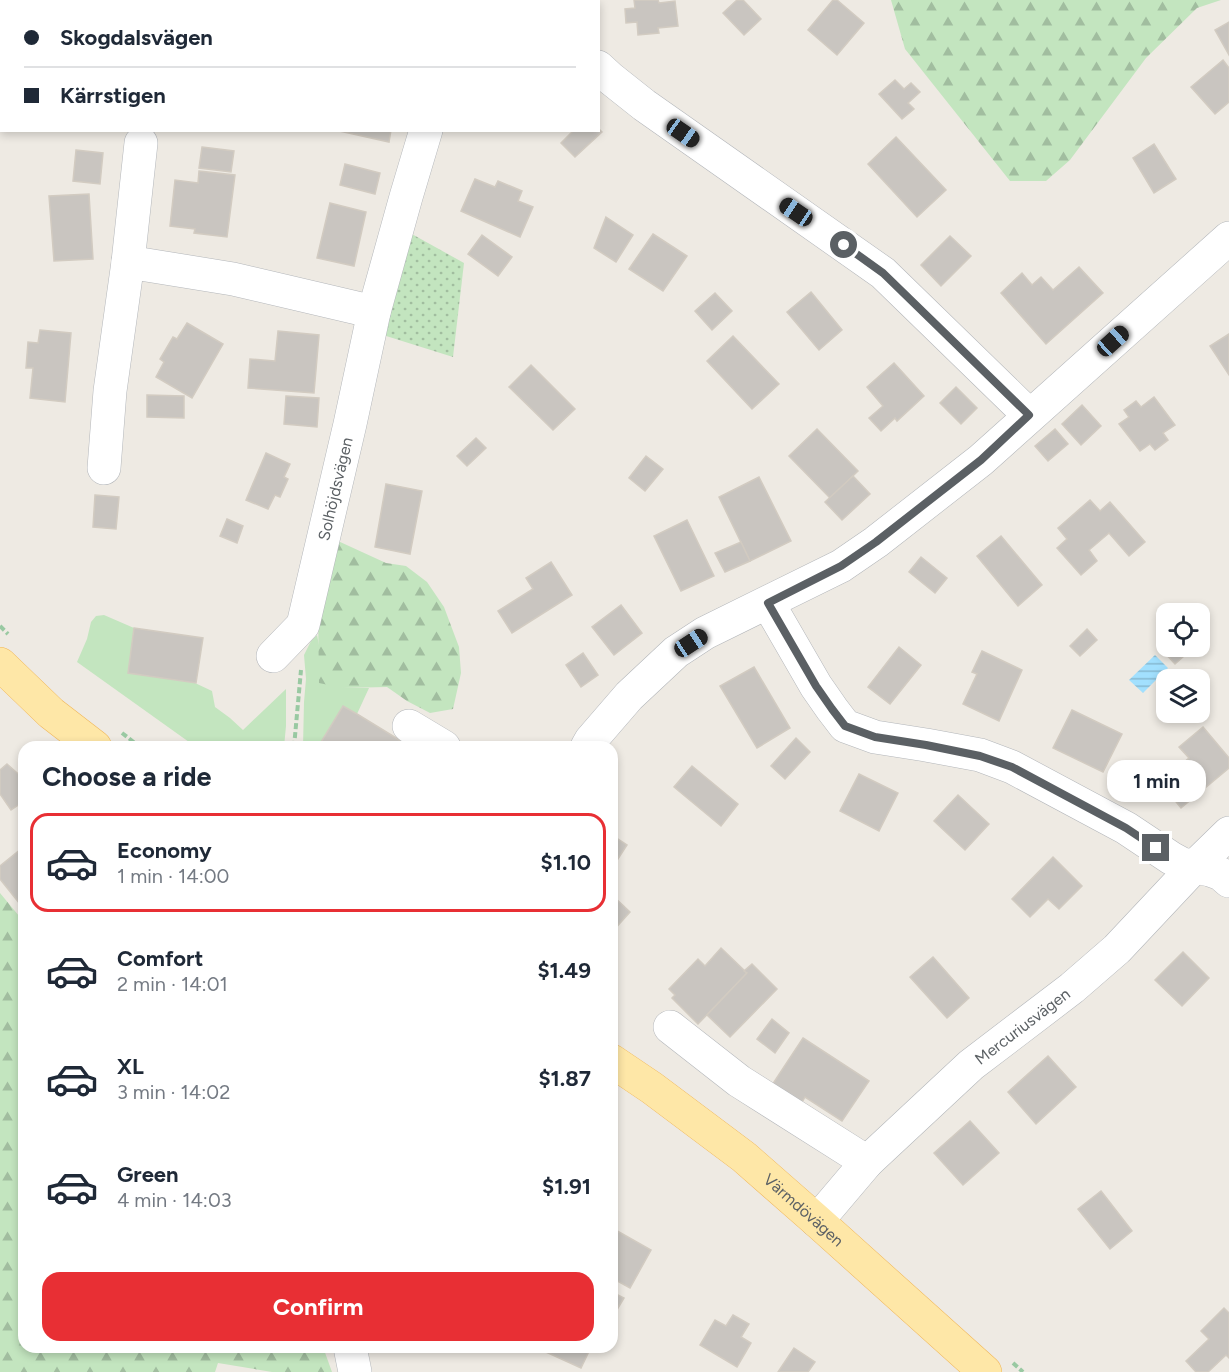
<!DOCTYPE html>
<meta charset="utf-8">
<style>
body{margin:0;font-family:Figtree,sans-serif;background:#f2f2f3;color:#1f2937;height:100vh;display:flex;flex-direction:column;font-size:22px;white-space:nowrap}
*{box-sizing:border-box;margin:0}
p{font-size:20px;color:#747a83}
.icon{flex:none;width:33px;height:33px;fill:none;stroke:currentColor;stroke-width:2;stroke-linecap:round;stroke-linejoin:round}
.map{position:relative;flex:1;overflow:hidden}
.panel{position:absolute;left:18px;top:741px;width:600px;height:612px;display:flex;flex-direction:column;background:#fff;border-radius:18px;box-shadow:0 3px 9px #0003}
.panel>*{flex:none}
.guide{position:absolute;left:0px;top:0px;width:600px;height:132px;box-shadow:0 3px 9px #0003;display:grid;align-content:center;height:132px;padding:0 24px;background:#fff}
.fabs{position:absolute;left:1156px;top:603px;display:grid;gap:12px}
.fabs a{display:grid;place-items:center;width:54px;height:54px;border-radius:12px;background:#fff;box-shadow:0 3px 9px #0003;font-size:30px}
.end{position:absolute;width:27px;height:27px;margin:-14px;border:8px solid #5b6064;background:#fff;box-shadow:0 0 0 3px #fff}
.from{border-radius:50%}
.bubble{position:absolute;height:42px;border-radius:18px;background:#fff;box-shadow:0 3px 9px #0003;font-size:20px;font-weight:700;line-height:42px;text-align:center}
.car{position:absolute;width:18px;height:36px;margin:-18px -9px;border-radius:8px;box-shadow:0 0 4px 2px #0007;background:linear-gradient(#222 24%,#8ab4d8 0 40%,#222 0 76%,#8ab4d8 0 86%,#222 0)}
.guide b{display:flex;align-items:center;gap:21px;height:57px;font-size:22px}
.guide b+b{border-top:2px solid #e0e1e3}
.guide i{width:15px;height:15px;background:#1f2937}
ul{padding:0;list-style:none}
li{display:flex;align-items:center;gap:18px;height:99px;margin:0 12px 9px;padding:0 12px;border:3px solid transparent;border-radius:18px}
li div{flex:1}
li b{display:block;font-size:22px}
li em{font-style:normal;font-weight:700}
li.active{border-color:#e82f34}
li>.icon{width:54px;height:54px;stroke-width:1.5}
h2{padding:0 24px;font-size:27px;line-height:72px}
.cta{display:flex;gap:12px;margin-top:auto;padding:12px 24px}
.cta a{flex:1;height:69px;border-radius:18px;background:#e82f34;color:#fff;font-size:24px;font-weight:700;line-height:69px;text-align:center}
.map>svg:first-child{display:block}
.grass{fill:#c3e5bf}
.forest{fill:url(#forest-firs)}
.park{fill:url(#park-dots)}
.water{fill:url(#water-rules)}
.building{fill:#c9c5c0;stroke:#d2cbc1;stroke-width:1.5}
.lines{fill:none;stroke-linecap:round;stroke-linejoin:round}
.minor-casing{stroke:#b3b6ba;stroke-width:34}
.major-casing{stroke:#f0b659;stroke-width:34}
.path{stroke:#99c9a2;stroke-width:4;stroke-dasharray:6 3;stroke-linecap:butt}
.minor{stroke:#fff;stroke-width:33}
.major{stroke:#fee7a7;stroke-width:33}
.route{stroke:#5b6064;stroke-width:8}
.labels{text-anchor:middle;stroke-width:6;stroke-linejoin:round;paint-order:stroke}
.street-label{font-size:16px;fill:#5b6064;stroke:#fff}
</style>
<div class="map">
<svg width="1229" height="1372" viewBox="0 0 1229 1372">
<defs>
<pattern id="forest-firs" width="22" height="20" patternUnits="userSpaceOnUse" patternTransform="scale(1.5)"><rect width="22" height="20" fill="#c3e5bf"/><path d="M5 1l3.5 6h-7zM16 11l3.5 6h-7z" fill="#a1bd9f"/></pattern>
<pattern id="park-dots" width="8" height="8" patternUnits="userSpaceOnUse" patternTransform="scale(1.5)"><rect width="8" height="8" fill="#c3e5bf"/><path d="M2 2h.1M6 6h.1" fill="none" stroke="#a1bd9f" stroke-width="1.8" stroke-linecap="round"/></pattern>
<pattern id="water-rules" width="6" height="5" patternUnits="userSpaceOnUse" patternTransform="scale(1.5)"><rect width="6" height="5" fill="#a2e0fe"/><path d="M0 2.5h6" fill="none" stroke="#87b9d1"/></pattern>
</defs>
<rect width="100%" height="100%" fill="#eeeae3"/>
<g class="grass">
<polygon points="104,615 134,628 128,673 195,683 212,691 215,707 230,718 243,730 286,689 286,726 284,747 196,747 77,662 87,639 91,622 96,616"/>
<polygon points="317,635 319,645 343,688 369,688 357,714 343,706 318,747 303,747 304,702 306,679 304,655 311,641"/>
</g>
<g class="forest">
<polygon points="891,0 1221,0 1197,8 1146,58 1070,160 1046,181 1010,181 905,49"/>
<polygon points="338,541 386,563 406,566 427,582 444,607 459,647 461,673 453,709 430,713 407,701 387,687 343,688 319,683 318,610"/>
<polygon points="0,893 24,922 24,1347 323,1347 332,1372 272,1372 218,1363 215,1372 0,1372"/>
</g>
<polygon class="park" points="410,233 464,263 453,357 383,335"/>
<polygon class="water" points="1155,655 1168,668 1143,693 1129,680"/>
<g class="building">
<polygon points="634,0 658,0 659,3 675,1 678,26 658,28 659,33 638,35 637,22 626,23 625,9 635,8"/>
<polygon points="737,0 743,0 761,19 744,35 723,13"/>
<polygon points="833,0 837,0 864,23 837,55 808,30"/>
<polygon points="1229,22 1229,55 1215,30"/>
<polygon points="1223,60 1229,68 1229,102 1215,114 1191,87"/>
<polygon points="895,80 904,89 911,83 920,92 908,103 914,109 902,119 879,94"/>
<polygon points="598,128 602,132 575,157 561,143 574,130 598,130"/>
<polygon points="335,130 391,130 389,142"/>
<polygon points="896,137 946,190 917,217 868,164"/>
<polygon points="1154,144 1176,179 1154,193 1133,158"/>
<polygon points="202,147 234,151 231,172 199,168"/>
<polygon points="76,150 103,153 100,184 73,181"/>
<polygon points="345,164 380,173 375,194 340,185"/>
<polygon points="199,171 235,175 227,237 194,233 195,229 170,226 175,180 198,183"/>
<polygon points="475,179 495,187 498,181 522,191 518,201 533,207 520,237 461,211"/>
<polygon points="89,194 93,259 54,261 49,196"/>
<polygon points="330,203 366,212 354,266 317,258"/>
<polygon points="606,217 633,235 616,262 594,248"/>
<polygon points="653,234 687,256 663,291 629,269"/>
<polygon points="482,235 512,257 498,276 468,254"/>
<polygon points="950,236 971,256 941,286 921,265"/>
<polygon points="1079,267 1103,293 1046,344 1001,293 1022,273 1032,285 1041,277 1053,290"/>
<polygon points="811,292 842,330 819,350 787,312"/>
<polygon points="715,293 732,311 712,330 695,311"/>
<polygon points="187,323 223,344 192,398 156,377 164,362 160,359 173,337 177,339"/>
<polygon points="40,330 71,333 65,402 30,398 33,368 26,368 28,342 38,343"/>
<polygon points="278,331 319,335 314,393 248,388 250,359 275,361"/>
<polygon points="1229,334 1229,375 1210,346"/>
<polygon points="733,336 779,384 752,409 707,361"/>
<polygon points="894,363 924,396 897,421 895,418 881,431 869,418 883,406 867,387"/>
<polygon points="531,365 575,409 553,430 509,387"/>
<polygon points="956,387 977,408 961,424 940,403"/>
<polygon points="147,395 184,396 184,418 147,417"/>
<polygon points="286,396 319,398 317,427 284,424"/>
<polygon points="1154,397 1175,425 1163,433 1168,440 1155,450 1150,444 1140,451 1119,424 1129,417 1124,410 1136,401 1141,407"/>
<polygon points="1082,405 1101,426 1081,445 1062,424"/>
<polygon points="817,429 858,471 830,498 789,456"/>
<polygon points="1055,429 1068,444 1048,461 1035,446"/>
<polygon points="476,438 486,448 467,466 457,456"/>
<polygon points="266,453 290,464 284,477 288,479 280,497 275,495 268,509 246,500"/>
<polygon points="646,456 663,469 645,491 629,478"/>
<polygon points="853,476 870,494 842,520 825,502"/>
<polygon points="759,477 791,541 750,561 719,497"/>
<polygon points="386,484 422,491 410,554 375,547"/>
<polygon points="95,495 119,497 116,529 93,527"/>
<polygon points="1090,500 1100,511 1110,502 1145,542 1129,556 1109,533 1089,550 1097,561 1081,575 1057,548 1067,539 1058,528"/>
<polygon points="227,519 243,526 237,543 220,536"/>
<polygon points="687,520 714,576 681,591 654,536"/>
<polygon points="1001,536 1042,585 1018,606 977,556"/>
<polygon points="741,542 750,561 725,572 715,553"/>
<polygon points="921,557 947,578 935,593 909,572"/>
<polygon points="551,562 572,595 512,633 498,611 533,589 526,578"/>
<polygon points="621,605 642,633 614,655 592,627"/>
<polygon points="134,628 203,638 196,683 128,673"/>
<polygon points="1087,629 1097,640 1080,656 1070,646"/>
<polygon points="1167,643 1167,646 1174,646 1184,656 1175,664 1161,649"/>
<polygon points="899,647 921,665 890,704 868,687"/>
<polygon points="982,651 1022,670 999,721 963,704 977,674 972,672"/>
<polygon points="583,653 598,675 581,687 566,665"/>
<polygon points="754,667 790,728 757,748 720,686"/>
<polygon points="343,706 357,714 411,747 318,747"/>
<polygon points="1072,710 1122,734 1103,772 1053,748"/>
<polygon points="1203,727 1229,758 1229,768 1181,808 1160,782 1189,758 1179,747"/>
<polygon points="796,738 810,752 785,779 771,766"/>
<polygon points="7,764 24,779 24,801 11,810 0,794 0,770"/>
<polygon points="692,766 738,804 721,826 674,787"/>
<polygon points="859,774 898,793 879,831 840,811"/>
<polygon points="958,795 989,824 965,850 934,821"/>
<polygon points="612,835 627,845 614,865 612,863"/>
<polygon points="21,849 24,852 24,909 0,879 0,866"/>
<polygon points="1053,857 1082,886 1059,909 1048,899 1030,917 1012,899"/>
<polygon points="612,895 630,912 612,932"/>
<polygon points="721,948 747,973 698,1024 672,998 675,995 669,989 698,959 705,966"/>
<polygon points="1183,952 1209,978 1182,1006 1155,980"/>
<polygon points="933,957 969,998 947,1018 910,977"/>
<polygon points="752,964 777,989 730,1037 707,1015 747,973 744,971"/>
<polygon points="772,1019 789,1033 775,1053 757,1039"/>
<polygon points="803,1038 869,1081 842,1121 805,1097 801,1104 772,1085"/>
<polygon points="1048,1056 1076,1087 1036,1124 1008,1092"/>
<polygon points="970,1121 999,1153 963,1185 934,1153"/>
<polygon points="1101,1191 1132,1231 1110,1249 1078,1209"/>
<polygon points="612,1228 651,1250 630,1288 612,1278"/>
<polygon points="612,1292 624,1298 612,1318"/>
<polygon points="1224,1308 1229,1313 1229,1358 1226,1355 1208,1372 1196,1372 1186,1361 1209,1339 1201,1331"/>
<polygon points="733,1315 749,1324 741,1337 751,1343 737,1367 700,1345 715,1320 726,1326"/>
<polygon points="535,1347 591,1347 581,1368"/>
<polygon points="794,1348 815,1362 808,1372 778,1372"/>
</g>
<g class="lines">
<g class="minor-casing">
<g id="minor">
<polyline points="516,2 518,0"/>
<polyline points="598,67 610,78 644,105 883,273 1029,415"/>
<polyline points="128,262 233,279 374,312"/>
<polyline points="104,468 110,391 128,262 141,143"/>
<polyline points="768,603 816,686 832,709 845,726 875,737 926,745 980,755 1012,767 1126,828 1171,858 1182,864 1210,870 1221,874 1229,881"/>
<path id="s1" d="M273 656 303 625 350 424 374 312 406 197 426 130"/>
<polyline points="409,726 444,747"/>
<polyline points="587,747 591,740 629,696 676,652 705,633 841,566 876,542 981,460 1229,238"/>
<polyline points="670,1027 739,1081 867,1162"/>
<path id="s2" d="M817 1221 867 1162 971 1065 1072 988 1117 949 1194 867 1229 833"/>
<polyline points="350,1347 355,1372"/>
</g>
</g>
<g class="major-casing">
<g id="major">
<polyline points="0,664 51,713 95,747"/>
<path id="s3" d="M612 1061 652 1088 744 1157 817 1221 985 1372"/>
</g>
</g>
<g class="path">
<polyline points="0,626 8,634"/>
<polyline points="122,733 140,747"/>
<polyline points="294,747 301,670"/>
<polyline points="1013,1363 1023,1372"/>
</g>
<use href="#minor" class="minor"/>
<use href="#major" class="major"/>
</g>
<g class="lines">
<polyline class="route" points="844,245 883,273 1029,415 981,460 876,542 841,566 768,603 816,686 832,709 845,726 875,737 926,745 980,756 1012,767 1126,828 1156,848"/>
</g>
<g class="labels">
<g class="street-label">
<text dy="6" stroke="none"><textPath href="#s1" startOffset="183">Solhöjdsvägen</textPath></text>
<text dy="6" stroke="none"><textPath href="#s2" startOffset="284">Mercuriusvägen</textPath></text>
<text dy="6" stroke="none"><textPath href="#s3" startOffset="243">Värmdövägen</textPath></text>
</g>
</g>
</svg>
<div class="fabs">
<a><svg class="icon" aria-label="locate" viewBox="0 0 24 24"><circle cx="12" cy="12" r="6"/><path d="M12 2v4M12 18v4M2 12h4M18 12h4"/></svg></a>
<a><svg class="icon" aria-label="layers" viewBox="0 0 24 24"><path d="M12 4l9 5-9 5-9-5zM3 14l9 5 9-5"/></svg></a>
</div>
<i class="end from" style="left:844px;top:245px"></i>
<i class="end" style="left:1156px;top:848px"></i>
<div class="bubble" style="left:1107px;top:760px;width:99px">1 min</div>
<i class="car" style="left:683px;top:133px;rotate:125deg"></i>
<i class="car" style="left:796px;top:212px;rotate:304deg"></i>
<i class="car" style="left:1113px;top:341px;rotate:48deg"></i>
<i class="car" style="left:691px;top:643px;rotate:57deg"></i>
<div class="guide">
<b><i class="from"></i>Skogdalsvägen</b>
<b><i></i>Kärrstigen</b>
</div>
<section class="panel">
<h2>Choose a ride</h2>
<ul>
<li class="active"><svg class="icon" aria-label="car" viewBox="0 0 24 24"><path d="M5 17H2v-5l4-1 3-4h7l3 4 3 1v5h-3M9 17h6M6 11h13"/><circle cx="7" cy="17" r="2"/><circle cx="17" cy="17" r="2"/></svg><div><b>Economy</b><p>1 min · 14:00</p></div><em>$1.10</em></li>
<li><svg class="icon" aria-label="car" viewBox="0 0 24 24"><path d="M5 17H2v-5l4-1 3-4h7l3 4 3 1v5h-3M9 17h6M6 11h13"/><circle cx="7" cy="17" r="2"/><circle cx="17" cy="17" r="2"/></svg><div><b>Comfort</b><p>2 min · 14:01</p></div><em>$1.49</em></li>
<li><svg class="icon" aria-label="car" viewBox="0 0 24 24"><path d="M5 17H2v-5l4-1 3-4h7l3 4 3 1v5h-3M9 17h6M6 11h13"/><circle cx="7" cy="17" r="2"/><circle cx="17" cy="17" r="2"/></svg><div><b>XL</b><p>3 min · 14:02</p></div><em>$1.87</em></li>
<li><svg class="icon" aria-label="car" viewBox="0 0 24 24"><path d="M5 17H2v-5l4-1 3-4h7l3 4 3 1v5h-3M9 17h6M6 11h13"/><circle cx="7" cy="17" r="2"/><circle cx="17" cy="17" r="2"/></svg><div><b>Green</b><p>4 min · 14:03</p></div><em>$1.91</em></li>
</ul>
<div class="cta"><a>Confirm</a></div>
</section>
</div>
